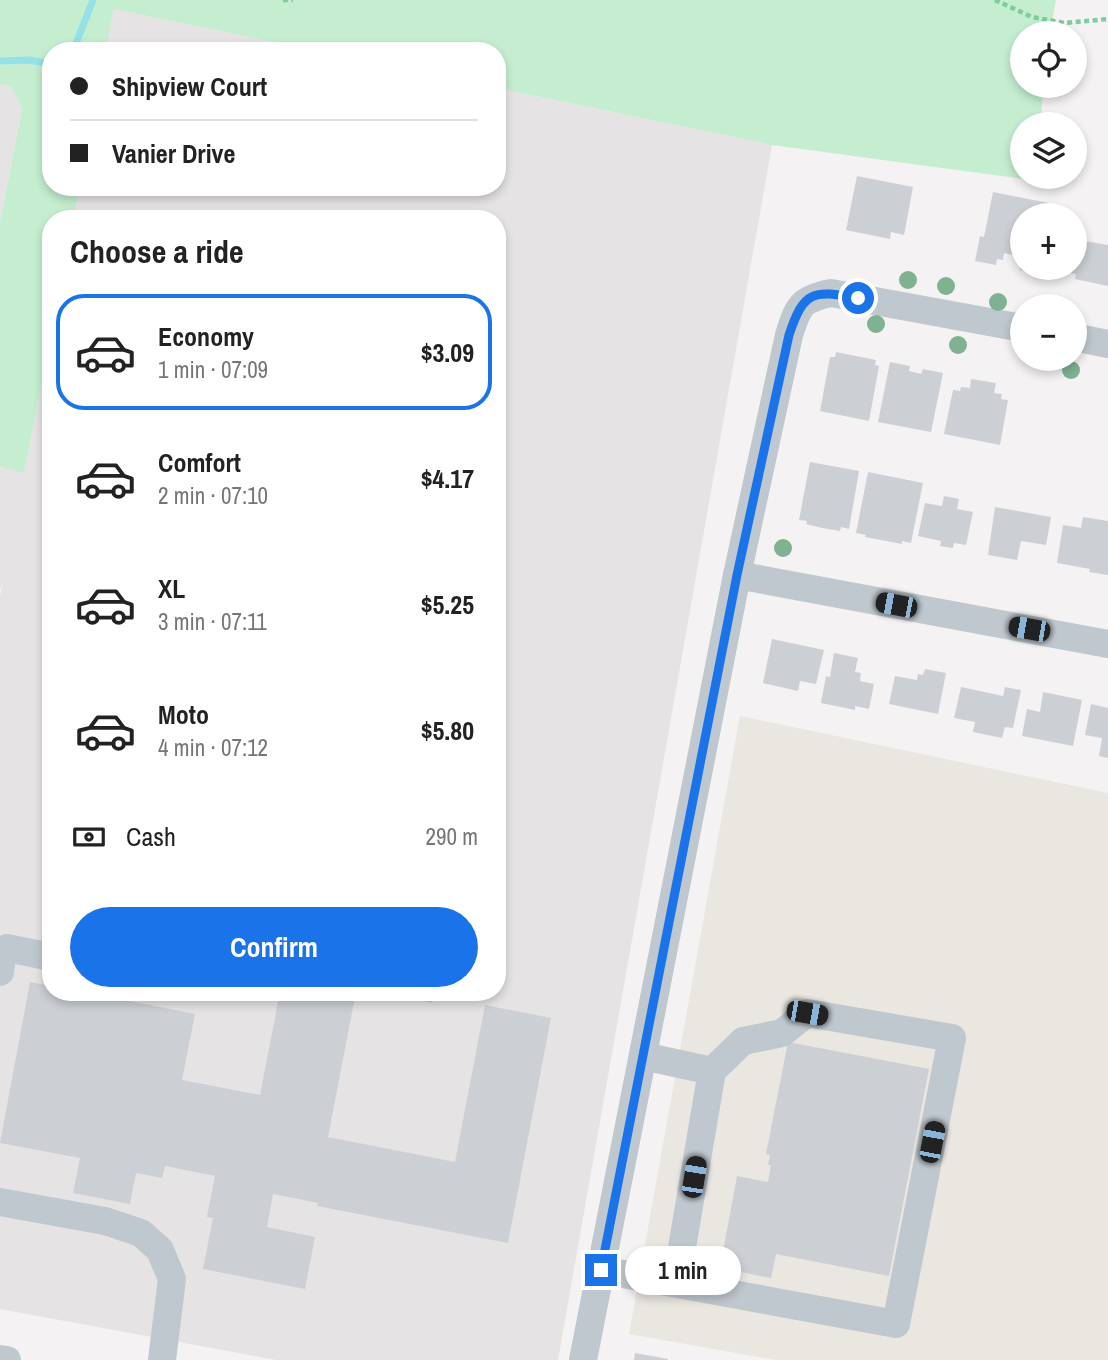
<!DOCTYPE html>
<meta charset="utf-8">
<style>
body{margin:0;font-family:"Archivo Narrow",sans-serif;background:#f6f6f6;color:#222;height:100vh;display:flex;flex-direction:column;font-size:26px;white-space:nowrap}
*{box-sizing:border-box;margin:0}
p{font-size:23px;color:#767676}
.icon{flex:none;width:38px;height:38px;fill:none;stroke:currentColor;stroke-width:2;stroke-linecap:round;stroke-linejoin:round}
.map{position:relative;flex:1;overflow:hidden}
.side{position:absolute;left:42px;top:210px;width:464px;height:791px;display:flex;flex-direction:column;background:#fff;border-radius:28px;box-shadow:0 4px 10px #0003}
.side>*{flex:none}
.banner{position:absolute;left:42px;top:42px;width:464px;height:154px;border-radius:28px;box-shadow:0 4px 10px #0003;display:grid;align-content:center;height:154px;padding:0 28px;background:#fff}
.controls{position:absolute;left:1010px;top:21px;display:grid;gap:14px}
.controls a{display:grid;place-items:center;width:77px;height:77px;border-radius:50%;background:#fff;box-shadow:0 4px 10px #0003;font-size:35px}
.end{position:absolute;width:32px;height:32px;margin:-16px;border:9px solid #1a73e8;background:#fff;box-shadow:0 0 0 4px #fff}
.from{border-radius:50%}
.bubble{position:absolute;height:49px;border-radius:24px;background:#fff;box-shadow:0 4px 10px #0003;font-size:23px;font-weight:700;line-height:49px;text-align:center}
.car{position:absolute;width:21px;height:42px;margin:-21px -10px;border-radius:9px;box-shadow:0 0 5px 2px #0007;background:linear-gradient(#222 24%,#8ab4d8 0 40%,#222 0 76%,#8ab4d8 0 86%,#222 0)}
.banner b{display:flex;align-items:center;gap:24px;height:66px;font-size:26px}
.banner b+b{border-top:2px solid #e0e0e0}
.banner i{width:18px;height:18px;background:#222}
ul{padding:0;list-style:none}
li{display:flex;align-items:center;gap:21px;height:116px;margin:0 14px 10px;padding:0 14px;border:4px solid transparent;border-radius:28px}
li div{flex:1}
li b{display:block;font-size:26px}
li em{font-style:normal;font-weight:700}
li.active{border-color:#1a73e8}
li>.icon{width:63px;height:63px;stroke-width:1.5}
h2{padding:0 28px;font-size:32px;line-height:84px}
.pay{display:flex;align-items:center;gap:18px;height:77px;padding:0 28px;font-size:26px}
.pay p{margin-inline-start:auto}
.cta{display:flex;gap:14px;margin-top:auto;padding:14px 28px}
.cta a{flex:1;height:80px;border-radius:42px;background:#1a73e8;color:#fff;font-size:28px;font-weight:700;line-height:80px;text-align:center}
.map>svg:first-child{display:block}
.commercial{fill:#eae6e0}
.education{fill:#e5e3e4}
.green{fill:#c4eecf}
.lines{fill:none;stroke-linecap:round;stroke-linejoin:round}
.stream{stroke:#94e1e8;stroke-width:7}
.building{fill:#ccd0d4}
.path{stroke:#7ecb9b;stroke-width:4.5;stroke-dasharray:5 3.5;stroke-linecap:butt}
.minor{stroke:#bfc8ce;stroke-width:28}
.tree{fill:#7eb291}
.route{stroke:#1a73e8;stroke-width:9}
</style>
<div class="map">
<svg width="1108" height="1360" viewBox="0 0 1108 1360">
<rect width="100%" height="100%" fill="#f4f2f2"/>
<polygon class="commercial" points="740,716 1108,793 1108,1360 776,1360 629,1334"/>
<g class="education">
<polygon points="114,9 316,51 106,51"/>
<polygon points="0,84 12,87 22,109 0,222"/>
<polygon points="497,88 772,145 558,1360 276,1360 0,1309 0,596 3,582 0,590 0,466 24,472 51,335 51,992 497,992 497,219 73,219 80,187 497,187"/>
</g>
<polygon class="green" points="0,0 1056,0 1050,33 1022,33 1022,86 1043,86 1041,124 1022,124 1022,177 1039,177 1039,181 772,145 497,88 497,51 316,51 114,9 106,51 51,51 51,187 80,187 73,219 51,219 51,335 24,473 0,466 0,222 22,109 12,87 0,84"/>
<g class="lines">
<g class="stream">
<polyline points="73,51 93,0"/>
<polyline points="0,61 29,60 51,64"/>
</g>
</g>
<g class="building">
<polygon points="857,176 913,187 904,235 891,232 890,239 846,230"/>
<polygon points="993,192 1049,203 1047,215 1022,215 1022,264 1016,262 1017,256 1004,253 1003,260 997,259 996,265 975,261 980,236 984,237"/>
<polygon points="1074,239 1108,245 1108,286 1075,279 1076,274 1065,272 1066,268 1074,268"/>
<polygon points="1020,268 1043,268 1041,274 1020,270"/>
<polygon points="836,352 876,360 875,365 879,366 869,421 820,411 830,357 835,357"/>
<polygon points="890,362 910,366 909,371 921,374 923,369 943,373 931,432 878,422"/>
<polygon points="971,379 996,383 994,393 1002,394 1001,399 1008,400 1000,445 944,434 953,390 960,391 961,387 970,388"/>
<polygon points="810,462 859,471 849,529 841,527 840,531 822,528 806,524 807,521 799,520"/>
<polygon points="868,472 923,483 911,543 902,541 902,544 865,537 866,535 856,533"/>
<polygon points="944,496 959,499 957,509 973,512 966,545 954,543 953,548 940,546 941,541 918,536 925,503 942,506"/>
<polygon points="995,507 1051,517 1046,545 1021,541 1017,560 988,555"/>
<polygon points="1083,517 1108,521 1108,575 1089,572 1090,569 1057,563 1063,525 1081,528"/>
<polygon points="772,639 824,650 816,684 800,681 798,691 763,683"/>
<polygon points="834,653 858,658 855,672 861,673 860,681 874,684 869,709 855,706 855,710 821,703 826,676 830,677"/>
<polygon points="925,669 946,673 938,714 889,704 895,676 917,680 918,674 923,675"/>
<polygon points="961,687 1003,696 1005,687 1021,690 1013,728 1005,727 1002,738 973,732 975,722 954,718"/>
<polygon points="1043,692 1082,700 1073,746 1022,736 1027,709 1040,712"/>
<polygon points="1091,704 1108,708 1108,758 1099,756 1102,738 1085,735"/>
<polygon points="30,982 51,986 51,992 83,992 195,1014 182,1080 260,1095 280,992 356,992 328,1137 455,1162 485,1005 551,1018 508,1243 317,1206 318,1203 273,1194 267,1227 315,1237 305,1289 203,1269 213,1218 207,1217 215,1176 165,1166 162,1178 136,1173 130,1204 73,1193 80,1158 0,1143"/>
<polygon points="402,992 434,992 432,1003 402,996"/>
<polygon points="788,1042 929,1069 889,1276 776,1254 771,1278 720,1268 737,1176 768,1182 771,1165 768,1165 770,1155 766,1154"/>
<polygon points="635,1353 668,1359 668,1360 634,1360"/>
</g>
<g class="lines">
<g class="path">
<polyline points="283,0 293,0"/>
<polyline points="995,0 1032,17 1064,23 1108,19"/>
</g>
<g class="minor">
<polyline points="1074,337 1108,344"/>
<path d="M737 575 789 335C798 307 800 299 831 293L1022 328"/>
<polyline points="0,972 2,956 7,948 51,957"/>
<polyline points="643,1056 712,1071"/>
<polyline points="0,1202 105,1221 141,1233 160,1250 172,1279 162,1360"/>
<polyline points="601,1270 896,1324 952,1038 807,1013 782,1033 743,1041 712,1071 676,1283"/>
<polyline points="0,1359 7,1360"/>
<polyline points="583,1360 737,575 1108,644"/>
</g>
</g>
<g class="tree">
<circle cx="908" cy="280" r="9"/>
<circle cx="946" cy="286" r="9"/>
<circle cx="998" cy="302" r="9"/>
<circle cx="876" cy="324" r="9"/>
<circle cx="958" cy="345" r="9"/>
<circle cx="1071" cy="370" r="9"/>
<circle cx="783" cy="548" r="9"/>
</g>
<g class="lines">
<path class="route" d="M601 1270 737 575 789 335C804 290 813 290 858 298"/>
</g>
</svg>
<div class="controls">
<a><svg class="icon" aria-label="locate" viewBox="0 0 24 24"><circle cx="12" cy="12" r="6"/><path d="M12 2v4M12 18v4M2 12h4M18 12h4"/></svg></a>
<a><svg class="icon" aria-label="layers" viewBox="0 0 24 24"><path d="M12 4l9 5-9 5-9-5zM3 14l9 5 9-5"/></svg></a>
<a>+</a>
<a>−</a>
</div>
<i class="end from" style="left:858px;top:298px"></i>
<i class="end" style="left:601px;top:1270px"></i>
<div class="bubble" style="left:625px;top:1246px;width:116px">1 min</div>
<i class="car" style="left:896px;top:605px;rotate:281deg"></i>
<i class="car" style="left:1029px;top:629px;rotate:280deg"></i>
<i class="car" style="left:807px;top:1013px;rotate:100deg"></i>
<i class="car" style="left:932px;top:1142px;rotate:11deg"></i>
<i class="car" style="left:694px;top:1177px;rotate:9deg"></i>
<div class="banner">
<b><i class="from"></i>Shipview Court</b>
<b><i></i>Vanier Drive</b>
</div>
<section class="side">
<h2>Choose a ride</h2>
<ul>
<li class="active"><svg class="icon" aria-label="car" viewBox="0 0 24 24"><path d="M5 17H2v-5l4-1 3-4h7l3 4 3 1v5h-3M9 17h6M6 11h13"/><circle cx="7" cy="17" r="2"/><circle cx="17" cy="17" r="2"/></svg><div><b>Economy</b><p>1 min · 07:09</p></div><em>$3.09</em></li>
<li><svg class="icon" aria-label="car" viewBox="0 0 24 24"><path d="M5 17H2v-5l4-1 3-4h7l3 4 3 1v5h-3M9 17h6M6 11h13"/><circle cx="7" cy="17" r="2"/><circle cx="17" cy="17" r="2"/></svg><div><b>Comfort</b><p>2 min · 07:10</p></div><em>$4.17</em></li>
<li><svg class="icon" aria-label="car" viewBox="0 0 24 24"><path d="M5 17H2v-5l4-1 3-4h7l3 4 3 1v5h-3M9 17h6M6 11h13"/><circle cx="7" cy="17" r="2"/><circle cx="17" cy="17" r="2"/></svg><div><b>XL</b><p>3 min · 07:11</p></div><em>$5.25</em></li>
<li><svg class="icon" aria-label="car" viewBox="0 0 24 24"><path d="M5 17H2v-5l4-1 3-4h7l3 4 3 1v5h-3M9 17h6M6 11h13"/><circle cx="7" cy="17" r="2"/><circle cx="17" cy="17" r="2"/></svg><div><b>Moto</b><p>4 min · 07:12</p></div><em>$5.80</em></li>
</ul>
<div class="pay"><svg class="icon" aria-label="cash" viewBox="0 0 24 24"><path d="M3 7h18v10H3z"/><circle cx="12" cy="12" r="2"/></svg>Cash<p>290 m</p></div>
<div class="cta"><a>Confirm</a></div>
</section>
</div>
